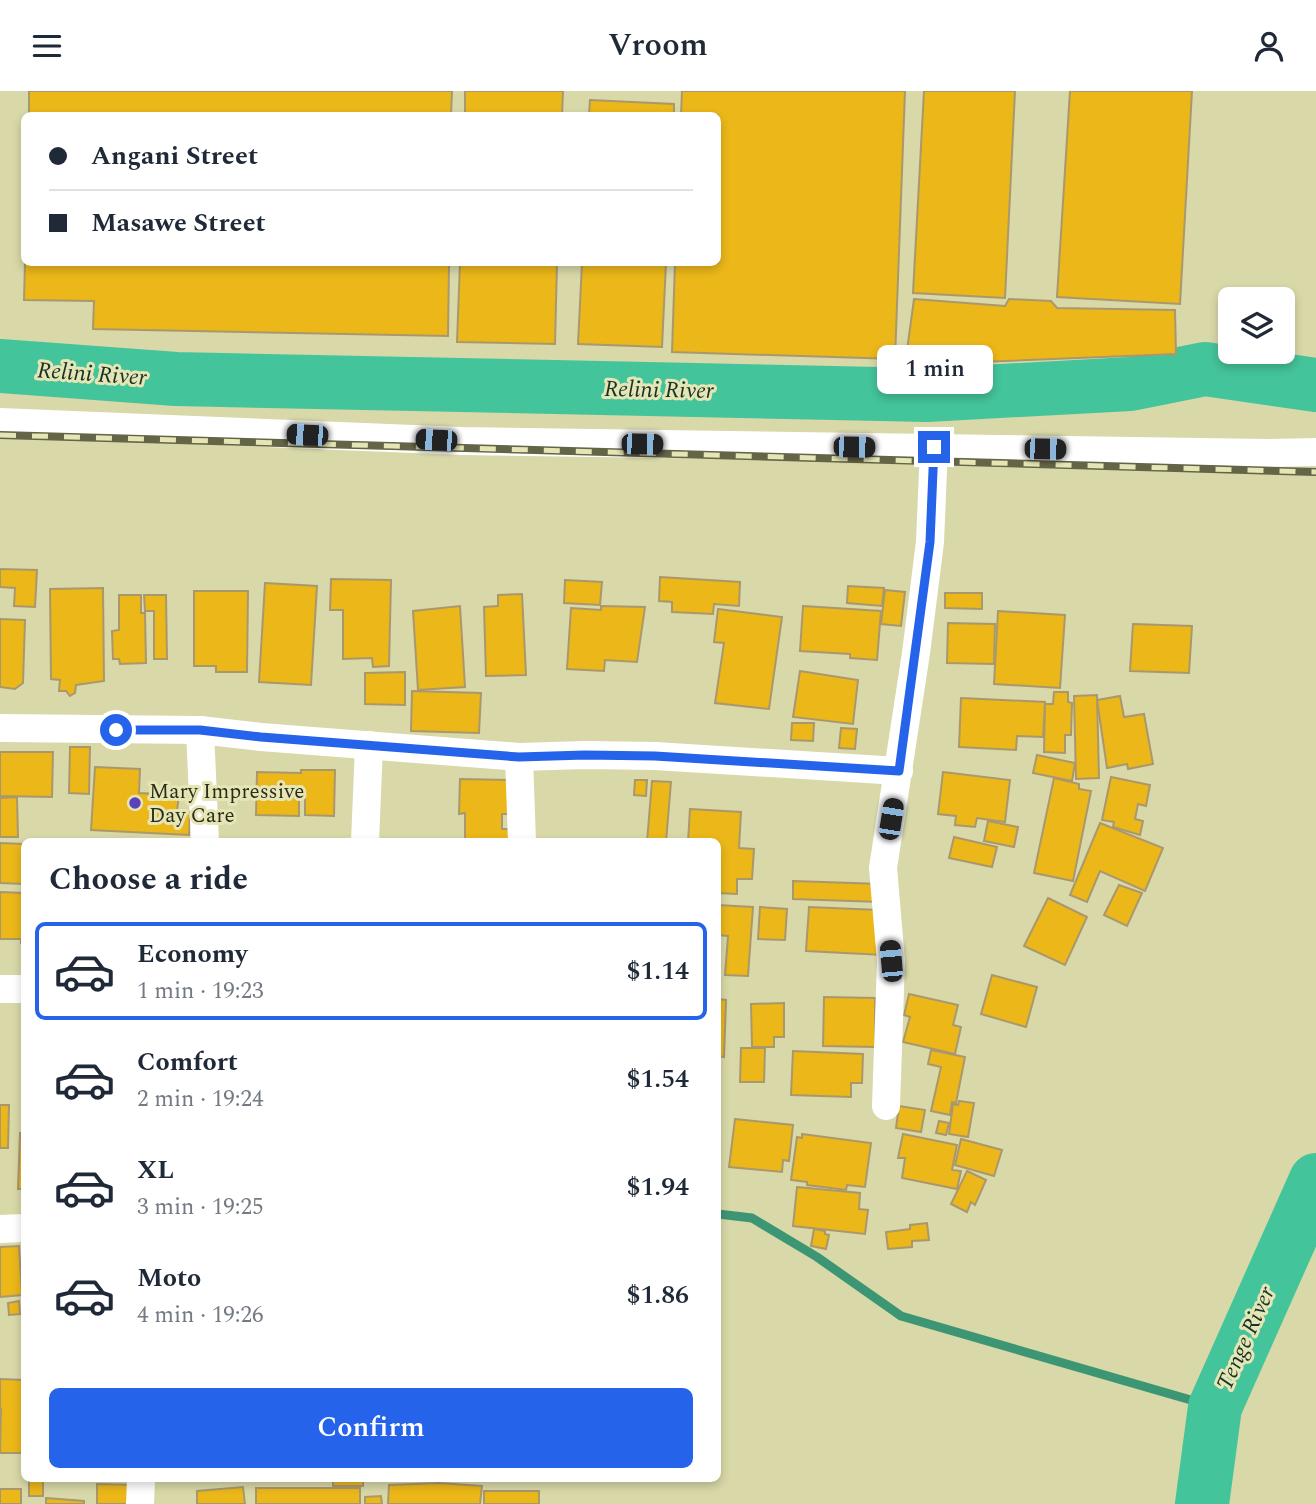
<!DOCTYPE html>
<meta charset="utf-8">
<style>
body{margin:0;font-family:Spectral,serif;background:#f2f2f3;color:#1f2937;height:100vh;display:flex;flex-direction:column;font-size:26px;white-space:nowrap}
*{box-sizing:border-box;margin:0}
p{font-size:23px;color:#747a83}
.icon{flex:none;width:38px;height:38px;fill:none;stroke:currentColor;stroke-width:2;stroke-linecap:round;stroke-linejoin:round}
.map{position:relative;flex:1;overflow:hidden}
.panel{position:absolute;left:21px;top:747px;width:700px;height:644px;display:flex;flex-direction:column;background:#fff;border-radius:10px;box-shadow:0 4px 10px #0003}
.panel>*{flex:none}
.hud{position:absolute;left:21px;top:21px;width:700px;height:154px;border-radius:10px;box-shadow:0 4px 10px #0003;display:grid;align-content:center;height:154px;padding:0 28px;background:#fff}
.controls{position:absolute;left:1218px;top:196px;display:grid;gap:14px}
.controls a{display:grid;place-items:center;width:77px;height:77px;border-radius:10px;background:#fff;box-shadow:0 4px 10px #0003;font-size:35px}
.end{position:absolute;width:32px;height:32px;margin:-16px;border:9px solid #2563eb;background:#fff;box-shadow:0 0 0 4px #fff}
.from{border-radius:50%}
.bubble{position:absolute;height:49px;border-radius:10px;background:#fff;box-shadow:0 4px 10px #0003;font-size:23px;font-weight:600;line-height:49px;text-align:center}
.car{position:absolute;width:21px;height:42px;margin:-21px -10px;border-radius:9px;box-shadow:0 0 5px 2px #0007;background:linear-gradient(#222 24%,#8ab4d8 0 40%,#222 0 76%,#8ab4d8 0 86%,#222 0)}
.hud b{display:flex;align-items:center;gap:24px;height:66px;font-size:26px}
.hud b+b{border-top:2px solid #e0e1e3}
.hud i{width:18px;height:18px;background:#1f2937}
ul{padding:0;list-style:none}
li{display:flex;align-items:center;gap:21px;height:98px;margin:0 14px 10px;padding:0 14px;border:4px solid transparent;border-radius:10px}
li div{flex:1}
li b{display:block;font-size:26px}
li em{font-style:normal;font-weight:600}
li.selected{border-color:#2563eb}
li>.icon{width:63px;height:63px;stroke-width:1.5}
h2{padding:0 28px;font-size:32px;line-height:84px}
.cta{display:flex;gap:14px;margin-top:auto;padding:14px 28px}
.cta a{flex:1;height:80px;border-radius:10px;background:#2563eb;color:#fff;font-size:28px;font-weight:600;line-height:80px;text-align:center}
header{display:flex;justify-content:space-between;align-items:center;height:91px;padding:0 28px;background:#fff;font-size:32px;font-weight:600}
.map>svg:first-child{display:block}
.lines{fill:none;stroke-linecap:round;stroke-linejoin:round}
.stream{stroke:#3d9673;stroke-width:9}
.river{stroke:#44c49a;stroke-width:54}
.building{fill:#ebb719;stroke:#aa986d;stroke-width:2}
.street{stroke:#fff;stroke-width:28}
.rail-casing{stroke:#646447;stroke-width:8}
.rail{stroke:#e5e5b5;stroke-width:5;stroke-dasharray:16;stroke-linecap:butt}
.route{stroke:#2563eb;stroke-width:9}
.poi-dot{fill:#5c42ba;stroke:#e5e5b5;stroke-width:2.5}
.labels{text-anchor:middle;stroke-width:6;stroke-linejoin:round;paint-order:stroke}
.poi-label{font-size:21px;fill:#2c2c19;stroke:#e5e5b5;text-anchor:start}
.water-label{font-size:23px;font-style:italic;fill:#183329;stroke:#e5e5b5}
</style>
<header><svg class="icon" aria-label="menu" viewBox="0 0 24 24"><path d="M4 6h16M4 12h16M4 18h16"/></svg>Vroom<svg class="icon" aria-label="person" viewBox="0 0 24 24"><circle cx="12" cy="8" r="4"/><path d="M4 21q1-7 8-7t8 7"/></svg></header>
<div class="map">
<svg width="1316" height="1413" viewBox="0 0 1316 1413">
<rect width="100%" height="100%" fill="#d8d8a8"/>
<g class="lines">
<polyline class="stream" points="718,1123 752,1127 817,1166 901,1225 1215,1316"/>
<g class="river">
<polyline points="0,275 176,288 927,304 1130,293 1205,278 1316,294"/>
<polyline points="1202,1413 1215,1316 1316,1089"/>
</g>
</g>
<g class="building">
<polygon points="29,0 452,0 451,24 29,24"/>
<polygon points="465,0 563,0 562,24 465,24"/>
<polygon points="682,0 905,0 895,268 672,261 675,172 718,172 718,24 681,24"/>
<polygon points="924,0 1015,0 1005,207 913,202"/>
<polygon points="1070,0 1192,0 1180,213 1057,206"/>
<polygon points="590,9 674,13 674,24 589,24"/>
<polygon points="25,172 449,172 448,245 93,238 94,210 24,209"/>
<polygon points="460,172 557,172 555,253 457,251"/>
<polygon points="582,172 666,172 662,256 578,253"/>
<polygon points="914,208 1005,215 1009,208 1051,210 1057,217 1175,219 1176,263 905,274"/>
<polygon points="0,478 37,479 35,516 14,515 15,497 0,496"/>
<polygon points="660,486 740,491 739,515 714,513 713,523 672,521 672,511 659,510"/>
<polygon points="331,488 391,489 389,575 373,576 372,567 343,568 343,519 330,519"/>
<polygon points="565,489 602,491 600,514 564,512"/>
<polygon points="265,492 317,495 311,594 259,591"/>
<polygon points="848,495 884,497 882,515 847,512"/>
<polygon points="103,497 104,590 76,594 75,602 70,605 66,600 59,600 60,589 51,588 50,498"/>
<polygon points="885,499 905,501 901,535 881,533"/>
<polygon points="194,500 248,500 247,581 216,581 216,575 194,575"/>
<polygon points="945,502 982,502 982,518 945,517"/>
<polygon points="522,503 526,584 486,585 484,516 498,515 498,504"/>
<polygon points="119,504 141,504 141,522 145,522 146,572 120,573 119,568 113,568 112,540 119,539"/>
<polygon points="144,504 166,504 167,568 154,568 154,520 145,520"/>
<polygon points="460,515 465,596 418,599 413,520"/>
<polygon points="601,515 645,516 637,571 605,569 604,580 567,578 571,517 601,519"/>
<polygon points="803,515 881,520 877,569 850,567 850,563 800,560"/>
<polygon points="718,518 782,526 769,618 715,612 724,552 714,551"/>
<polygon points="998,520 1065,524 1060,597 994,593"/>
<polygon points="0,528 25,529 23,592 15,598 0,596"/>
<polygon points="948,532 995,533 994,573 947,572"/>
<polygon points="1133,533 1192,535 1189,582 1130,580"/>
<polygon points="800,580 858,589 853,633 793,626"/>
<polygon points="405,581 405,614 365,613 365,582"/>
<polygon points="412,600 481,602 479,642 411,640"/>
<polygon points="1054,601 1068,601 1068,611 1072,612 1071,644 1065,644 1065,662 1044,661 1045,613 1053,613"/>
<polygon points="1097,604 1099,687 1076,688 1074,605"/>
<polygon points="1120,605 1124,626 1144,623 1153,673 1128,678 1127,673 1107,677 1097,609"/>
<polygon points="961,607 1045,611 1043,646 1017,645 1016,659 959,656"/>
<polygon points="792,632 814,632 813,650 791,649"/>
<polygon points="841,637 857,638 855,658 839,657"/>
<polygon points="70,656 90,656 89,703 69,702"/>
<polygon points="0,661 53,661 52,706 0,705"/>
<polygon points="1037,664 1075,672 1072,690 1033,682"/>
<polygon points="95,676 140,678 139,702 179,704 177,720 190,721 189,744 91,739"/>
<polygon points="301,679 335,679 334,725 305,724 305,707 299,707 299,725 256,724 257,681 301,682"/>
<polygon points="943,681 1010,689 1005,731 977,727 975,736 955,734 956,725 938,723"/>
<polygon points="1111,686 1150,694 1146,715 1138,713 1135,728 1143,730 1140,744 1113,736 1114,731 1102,729"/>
<polygon points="1054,687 1079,693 1079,698 1091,700 1073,790 1034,782"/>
<polygon points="460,688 510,689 509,723 502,723 502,738 509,738 509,751 465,750 465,722 459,723"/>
<polygon points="635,689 647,689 646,705 634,704"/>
<polygon points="652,690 671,691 666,751 647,751"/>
<polygon points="17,706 18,746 0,746 0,707"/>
<polygon points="690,718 741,721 739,757 754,758 752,788 737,788 737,803 718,802 718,751 688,751"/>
<polygon points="988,730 1018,736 1014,756 984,750"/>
<polygon points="1100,732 1163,757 1145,800 1100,780 1087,811 1070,804"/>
<polygon points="954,746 997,756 992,776 949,767"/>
<polygon points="0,752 24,753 24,793 0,792"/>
<polygon points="793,790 881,793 880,811 793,808"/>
<polygon points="1119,794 1142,802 1127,835 1104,824"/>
<polygon points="0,801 24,802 24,854 24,852 21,852 21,848 0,848"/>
<polygon points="1048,807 1087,826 1065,874 1024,855"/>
<polygon points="718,814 753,816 748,885 725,884 728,845 718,844"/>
<polygon points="760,816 787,818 785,849 758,848"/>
<polygon points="809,816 878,819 883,864 806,860"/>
<polygon points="992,884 1037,896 1026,936 981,923"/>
<polygon points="909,903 958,914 953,934 961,936 955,963 903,951 910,926 904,924"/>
<polygon points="824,906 875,907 875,956 823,955"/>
<polygon points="718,908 726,909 724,966 718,965"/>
<polygon points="784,912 784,946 774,946 774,956 752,956 751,913"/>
<polygon points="741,957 765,957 764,991 740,991"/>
<polygon points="931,959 965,966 956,1012 952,1011 950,1024 931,1020 941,976 928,973"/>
<polygon points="793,960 863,963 862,992 851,992 851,1006 791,1004"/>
<polygon points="959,1010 974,1012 968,1046 949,1043 953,1013 958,1014"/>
<polygon points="0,1014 9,1014 8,1057 0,1057"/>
<polygon points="899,1015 925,1019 921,1041 896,1037"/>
<polygon points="735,1028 793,1034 789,1070 783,1069 782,1081 729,1076"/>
<polygon points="939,1030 949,1032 946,1044 936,1042"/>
<polygon points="20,1042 24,1042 24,1098 18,1098"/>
<polygon points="802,1043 871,1052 865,1096 847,1094 846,1099 807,1094 807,1091 791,1089 797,1046 802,1047"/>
<polygon points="903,1043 957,1054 952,1079 961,1080 957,1098 902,1087 905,1067 898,1067"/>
<polygon points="961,1048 1002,1059 994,1085 955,1074"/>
<polygon points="967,1080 986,1089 975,1114 971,1111 967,1121 951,1113"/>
<polygon points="797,1096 860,1102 859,1118 868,1119 865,1143 793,1135"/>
<polygon points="927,1132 929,1149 912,1150 912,1156 888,1158 886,1141 910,1138 910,1134"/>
<polygon points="814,1138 825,1140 825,1143 829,1144 826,1158 811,1155"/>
<polygon points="19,1155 22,1204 0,1206 0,1156"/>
<polygon points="19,1210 20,1223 9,1224 8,1212"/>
<polygon points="0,1288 24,1289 24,1362 0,1362 1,1318 0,1318"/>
<rect x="29" y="1388" width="14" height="17"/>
<rect x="333" y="1388" width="30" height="7"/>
<polygon points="439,1392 482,1395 480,1413 388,1413 389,1394"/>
<polygon points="97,1393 138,1394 137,1413 97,1413"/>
<polygon points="243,1396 245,1413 197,1413 197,1400"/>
<rect x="256" y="1397" width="104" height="16"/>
<rect x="0" y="1398" width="21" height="15"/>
<rect x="484" y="1400" width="55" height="13"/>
<polygon points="381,1405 382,1413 365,1413 365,1406"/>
<polygon points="46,1407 84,1410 84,1413 46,1413"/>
</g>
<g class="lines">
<g class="street">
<polyline points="0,331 462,350 1268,362 1316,361"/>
<polyline points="0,637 200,639 261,646 519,666 585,664 655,665 899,680"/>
<polyline points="200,639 205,751"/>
<polyline points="519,666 522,751"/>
<polyline points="365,751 369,654"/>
<polyline points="0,898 24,898"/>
<polyline points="886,1015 891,870 883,777 916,562 930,451 934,356"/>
<polyline points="0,1138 24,1137"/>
<polyline points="140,1413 141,1388"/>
</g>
<g class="rail-casing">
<polyline id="rail" points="0,344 1316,381"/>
</g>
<use href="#rail" class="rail"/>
</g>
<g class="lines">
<polyline class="route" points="116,639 200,639 261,646 519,666 585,664 655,665 899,680 930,451 934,356"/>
</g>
<circle class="poi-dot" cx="135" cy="712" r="7"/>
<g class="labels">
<g class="poi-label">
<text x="149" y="707">Mary Impressive<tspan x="149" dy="24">Day Care</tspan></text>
</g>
<g class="water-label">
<text transform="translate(92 282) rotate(4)" y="8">Relini River</text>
<text transform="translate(659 298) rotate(1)" y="8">Relini River</text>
<text transform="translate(1245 1247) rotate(-66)" y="8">Tenge River</text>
</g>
</g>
</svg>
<div class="controls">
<a><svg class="icon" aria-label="layers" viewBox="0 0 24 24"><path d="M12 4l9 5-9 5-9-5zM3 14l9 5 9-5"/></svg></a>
</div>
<i class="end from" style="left:116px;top:639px"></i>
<i class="end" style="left:934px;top:356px"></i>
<div class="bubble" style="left:877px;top:254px;width:116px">1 min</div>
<i class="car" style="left:307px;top:344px;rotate:273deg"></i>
<i class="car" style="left:436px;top:349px;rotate:273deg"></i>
<i class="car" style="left:642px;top:353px;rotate:91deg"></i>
<i class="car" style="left:854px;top:356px;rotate:91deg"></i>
<i class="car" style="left:1045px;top:358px;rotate:91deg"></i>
<i class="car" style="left:891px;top:728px;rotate:9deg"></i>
<i class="car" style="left:891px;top:870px;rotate:355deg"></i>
<div class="hud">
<b><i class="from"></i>Angani Street</b>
<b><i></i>Masawe Street</b>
</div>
<section class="panel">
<h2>Choose a ride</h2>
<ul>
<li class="selected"><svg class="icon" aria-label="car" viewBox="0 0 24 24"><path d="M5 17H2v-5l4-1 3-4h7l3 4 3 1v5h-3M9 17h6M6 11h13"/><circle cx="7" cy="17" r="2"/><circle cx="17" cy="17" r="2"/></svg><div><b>Economy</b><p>1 min · 19:23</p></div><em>$1.14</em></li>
<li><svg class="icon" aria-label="car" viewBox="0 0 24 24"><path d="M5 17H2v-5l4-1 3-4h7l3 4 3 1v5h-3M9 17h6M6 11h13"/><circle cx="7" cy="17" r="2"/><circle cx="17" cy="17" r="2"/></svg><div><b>Comfort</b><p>2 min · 19:24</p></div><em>$1.54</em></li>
<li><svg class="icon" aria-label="car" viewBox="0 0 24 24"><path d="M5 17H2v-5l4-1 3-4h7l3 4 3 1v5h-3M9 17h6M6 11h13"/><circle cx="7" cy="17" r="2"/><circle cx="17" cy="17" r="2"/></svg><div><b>XL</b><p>3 min · 19:25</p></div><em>$1.94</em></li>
<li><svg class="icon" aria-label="car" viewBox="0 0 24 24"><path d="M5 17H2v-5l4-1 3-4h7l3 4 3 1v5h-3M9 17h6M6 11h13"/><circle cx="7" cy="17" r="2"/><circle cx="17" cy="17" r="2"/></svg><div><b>Moto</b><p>4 min · 19:26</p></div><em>$1.86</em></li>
</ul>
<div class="cta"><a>Confirm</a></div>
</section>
</div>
